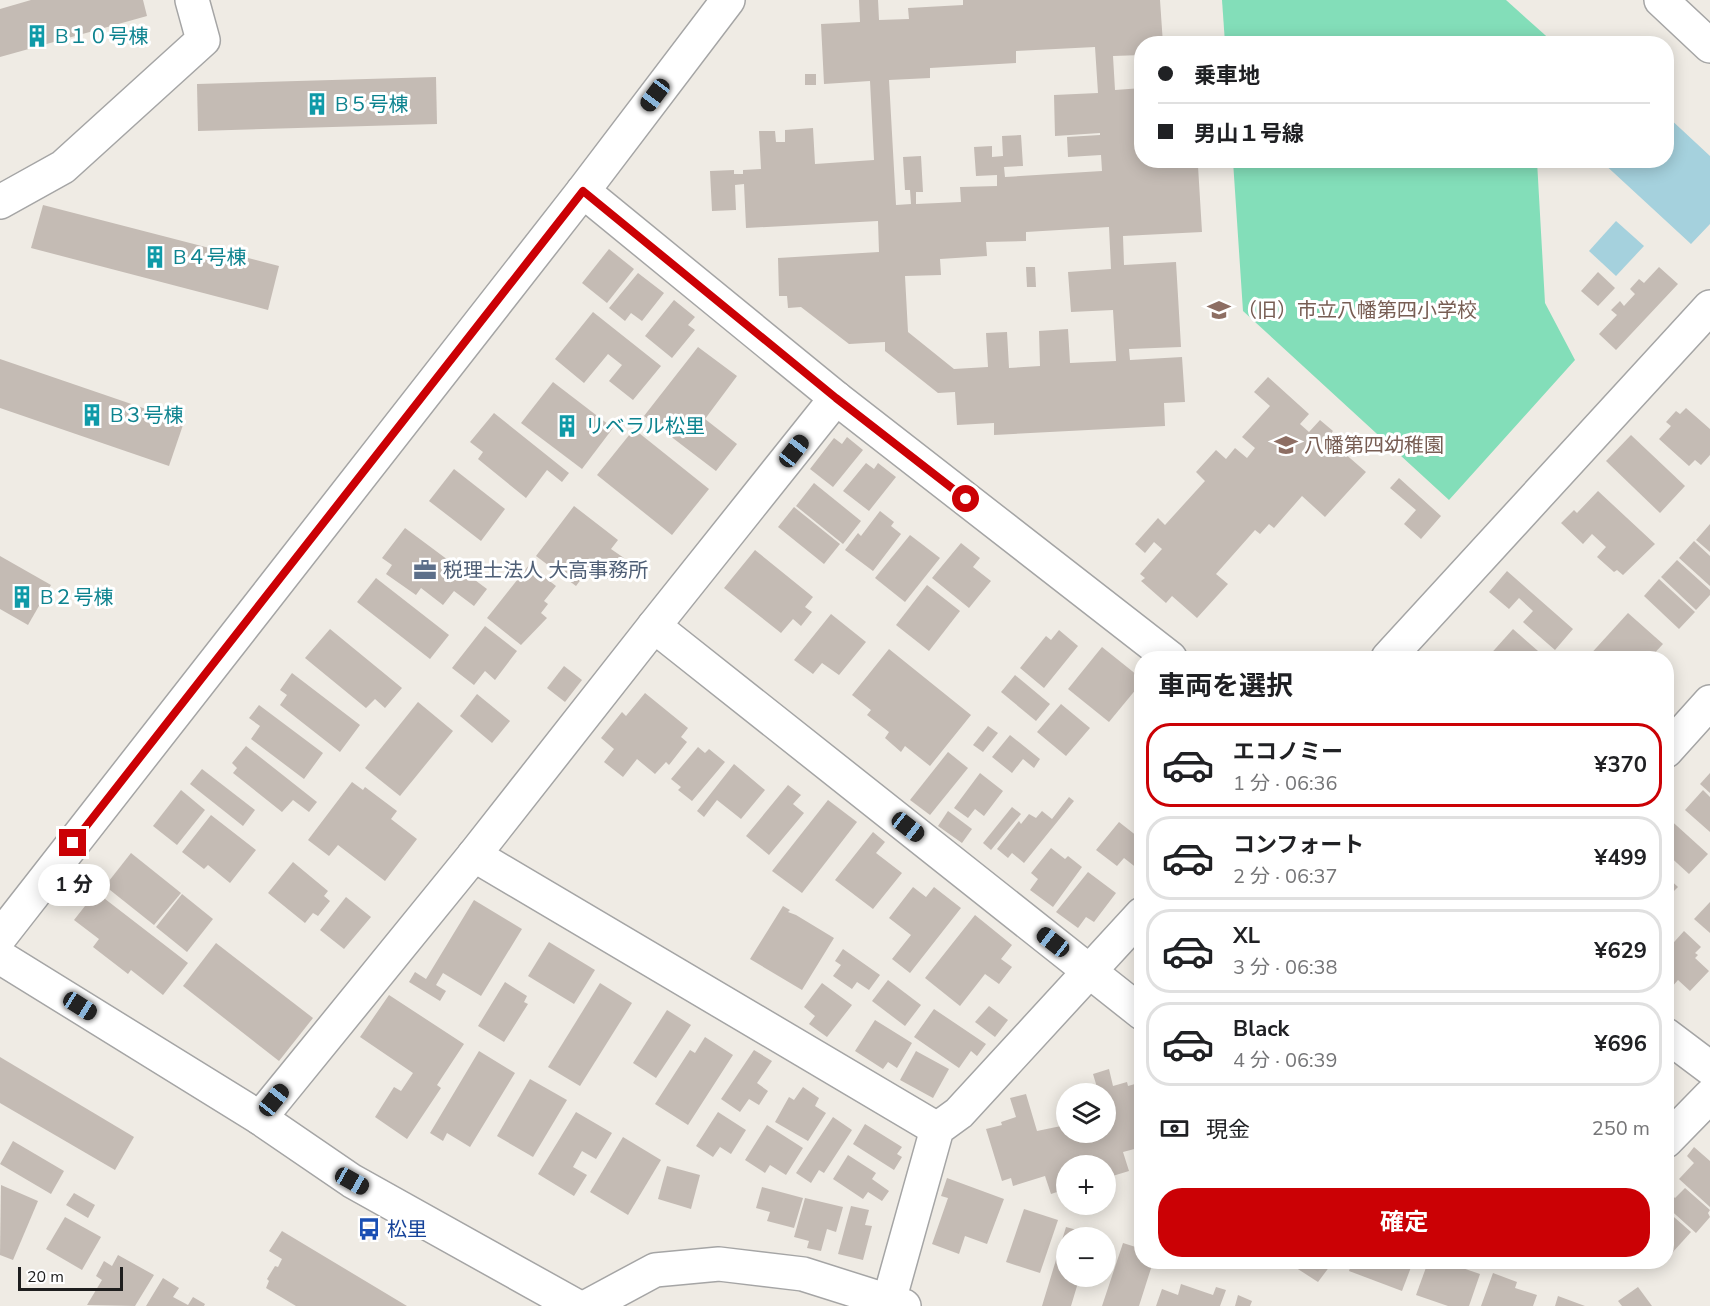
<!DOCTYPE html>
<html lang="ja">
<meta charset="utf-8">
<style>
body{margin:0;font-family:"Nunito Sans","Noto Sans JP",sans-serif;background:#f6f6f6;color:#202124;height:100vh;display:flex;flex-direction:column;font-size:22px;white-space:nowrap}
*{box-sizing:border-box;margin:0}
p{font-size:20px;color:#757577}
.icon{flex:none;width:33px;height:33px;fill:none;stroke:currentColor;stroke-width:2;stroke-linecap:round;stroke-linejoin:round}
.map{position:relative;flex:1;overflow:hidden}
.drawer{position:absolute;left:1134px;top:651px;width:540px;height:618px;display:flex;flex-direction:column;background:#fff;border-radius:24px;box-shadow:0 3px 15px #0003}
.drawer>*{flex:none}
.top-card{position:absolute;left:1134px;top:36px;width:540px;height:132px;border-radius:24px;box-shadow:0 3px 15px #0003;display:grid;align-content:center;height:132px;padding:0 24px;background:#fff}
.tools{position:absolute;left:1056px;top:1083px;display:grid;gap:12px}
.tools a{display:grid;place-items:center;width:60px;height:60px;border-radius:50%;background:#fff;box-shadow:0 3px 15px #0003;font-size:30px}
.scale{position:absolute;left:18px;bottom:15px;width:105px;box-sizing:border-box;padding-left:6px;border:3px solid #1e1e1e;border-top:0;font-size:16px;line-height:21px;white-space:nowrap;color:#1e1e1e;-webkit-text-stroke:4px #fff;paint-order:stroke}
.end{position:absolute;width:27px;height:27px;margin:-14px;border:8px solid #cb0105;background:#fff;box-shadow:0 0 0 3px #fff}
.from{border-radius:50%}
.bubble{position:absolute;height:42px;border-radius:21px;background:#fff;box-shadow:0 3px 15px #0003;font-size:20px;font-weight:700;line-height:42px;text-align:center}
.car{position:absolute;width:18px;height:36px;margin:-18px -9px;border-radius:8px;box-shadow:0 0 4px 2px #0007;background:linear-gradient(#222 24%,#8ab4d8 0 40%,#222 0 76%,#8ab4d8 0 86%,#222 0)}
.top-card b{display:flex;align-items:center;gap:21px;height:57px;font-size:22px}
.top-card b+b{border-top:2px solid #e0e0e0}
.top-card i{width:15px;height:15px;background:#202124}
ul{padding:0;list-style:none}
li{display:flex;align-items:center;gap:18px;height:84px;margin:0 12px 9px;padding:0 12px;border:3px solid #e0e0e0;border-radius:24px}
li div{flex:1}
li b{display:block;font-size:22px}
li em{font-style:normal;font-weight:700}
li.current{border-color:#cb0105}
li>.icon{width:54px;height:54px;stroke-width:1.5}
h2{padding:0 24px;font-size:27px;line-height:72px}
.pay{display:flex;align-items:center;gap:15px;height:66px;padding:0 24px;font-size:22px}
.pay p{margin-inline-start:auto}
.cta{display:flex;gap:12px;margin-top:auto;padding:12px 24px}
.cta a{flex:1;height:69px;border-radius:24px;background:#cb0105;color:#fff;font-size:24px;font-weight:700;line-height:69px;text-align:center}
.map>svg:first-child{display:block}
.pitch{fill:#83deb9}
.water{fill:#a5d1dd}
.building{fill:#c4bbb4;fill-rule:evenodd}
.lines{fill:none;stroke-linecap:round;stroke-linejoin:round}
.minor-casing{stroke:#a5a5a5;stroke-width:36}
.minor{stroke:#fff;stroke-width:33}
.route{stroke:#cb0105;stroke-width:8}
.labels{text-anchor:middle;stroke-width:6;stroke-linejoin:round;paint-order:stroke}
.culture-label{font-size:20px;fill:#0d838f;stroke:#fff;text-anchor:start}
.education-label{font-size:20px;fill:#785e54;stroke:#fff;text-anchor:start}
.service-label{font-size:20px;fill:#4e5e75;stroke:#fff;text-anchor:start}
.transit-label{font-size:20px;fill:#164399;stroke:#fff;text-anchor:start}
</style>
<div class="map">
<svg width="1710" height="1306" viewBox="0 0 1710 1306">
<rect width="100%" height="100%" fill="#efebe4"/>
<g class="pitch">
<polygon points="1222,0 1506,0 1554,43 1225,43"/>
<polygon points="1233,161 1537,161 1545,303 1575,360 1449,500 1243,311"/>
</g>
<g class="water">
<polygon points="1667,116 1710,156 1710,224 1691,244 1601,161 1666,160"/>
<polygon points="1616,221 1644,246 1616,276 1589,251"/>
</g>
<g class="building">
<polygon points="31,0 143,0 147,16 0,57 0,9"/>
<path d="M859 0H878L879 20 909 19 908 8 963 5V0H1160L1163 44H1142V55L1113 56 1115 90 1142 88V160H1186L1187 167 1198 166 1202 232 1123 236 1124 265 1176 262 1181 347 1129 349 1130 360 1182 357 1185 402 1164 403 1165 426 994 435V423L957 425 955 392 938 393 885 351V342L849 344 801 307 788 308 787 296H779L778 258 879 252 878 221 746 228 744 184 735 185 736 210 712 211 710 171 734 170V174H743V170L761 169 759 131H775L776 142H785V130L813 128 815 164 874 160 870 81 824 84 821 24 860 22ZM1095 47 1098 93 1054 95 1055 136 1100 133V135L1067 137 1068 157 1101 155 1102 171 1005 177 1004 167 1023 166 1021 135 1002 136 1003 156 992 157V146L974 147 976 176 997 175V186L960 187 961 202 916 204V192H923L921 156 903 157 905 190H910L911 204 896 205 889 80 930 78V68L1016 63V51ZM1109 227 1111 269 1068 272 1071 312 1113 310 1116 361 1070 363 1068 329 1039 331 1040 366 1009 368 1007 332 986 333 988 367 954 369 908 332 905 276 941 275 940 259 987 256 986 242 1026 241V232Z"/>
<rect x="805" y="74" width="11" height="11"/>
<polygon points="436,77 437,124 198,131 197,84"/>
<polygon points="43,205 279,266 268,310 31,248"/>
<polygon points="609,249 634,269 607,303 582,283"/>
<polygon points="1026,267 1035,267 1036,287 1027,287"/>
<polygon points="1659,267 1678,284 1616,350 1599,334 1617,315 1611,310 1620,301 1624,306 1635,294 1630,289 1639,279 1644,283"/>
<polygon points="1598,272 1615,288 1598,306 1581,291"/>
<polygon points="638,273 664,293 642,321 631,313 625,321 609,308"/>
<polygon points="674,300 695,317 688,325 695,330 672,358 645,336"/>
<polygon points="593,312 661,366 633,400 609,381 622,365 608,354 584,383 555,359"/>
<polygon points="698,347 737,376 705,419 737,444 716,471 644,416"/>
<polygon points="0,359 184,422 169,466 0,408"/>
<polygon points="1268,377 1309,414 1300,424 1309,432 1320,420 1333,431 1327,438 1366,472 1325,517 1302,496 1274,528 1269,524 1260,534 1255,530 1216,574 1228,584 1197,618 1172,596 1166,603 1141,581 1145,578 1140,574 1162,549 1154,542 1145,553 1135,544 1158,518 1165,525 1205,481 1196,472 1216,450 1226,459 1235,448 1247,458 1255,448 1242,437 1270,406 1254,392"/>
<polygon points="553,382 613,428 582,469 521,423"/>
<polygon points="1686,408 1710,429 1710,455 1701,465 1695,460 1689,466 1659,439 1671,426 1666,422 1676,411 1680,414"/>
<polygon points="494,413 569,473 562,482 547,470 526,498 478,459 483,452 470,442"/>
<polygon points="634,429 709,489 672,535 597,475"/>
<polygon points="1631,435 1685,486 1660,513 1606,461"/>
<polygon points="847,437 863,450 833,487 810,469 834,438 842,444"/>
<polygon points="866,463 874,469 878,463 896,477 869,511 843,491"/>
<polygon points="454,469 505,509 481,541 429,501"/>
<polygon points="1399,478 1441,516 1421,539 1404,524 1416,510 1390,488"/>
<polygon points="814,483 861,521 843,544 796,506"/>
<polygon points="1598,491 1655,544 1623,575 1617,570 1614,572 1597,557 1606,547 1592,534 1583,544 1561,523 1574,510 1577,513"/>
<polygon points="574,506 618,540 611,549 624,558 608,579 591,566 576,586 536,556"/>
<polygon points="794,507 840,544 824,564 778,527"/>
<polygon points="880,511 894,522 891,526 901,534 873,571 845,550 858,533 861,536"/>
<polygon points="1710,524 1710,552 1696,540"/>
<polygon points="405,528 487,589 474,606 454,591 443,605 421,588 416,595 386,574 392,565 382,558"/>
<polygon points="910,535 940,558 905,602 875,578"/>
<polygon points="1694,541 1710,556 1710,586 1679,558"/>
<polygon points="961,543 980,558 973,567 991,581 969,608 932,578"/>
<polygon points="755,550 813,597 805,607 812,612 801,626 793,619 781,633 724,588"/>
<polygon points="0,556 51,585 28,625 0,609"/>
<polygon points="1677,560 1710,590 1710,595 1696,610 1661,577"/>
<polygon points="529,565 556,586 544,601 548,604 541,613 547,618 521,645 487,618"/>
<polygon points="1507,571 1573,629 1555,650 1523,622 1533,611 1519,598 1509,609 1489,592"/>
<polygon points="376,578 449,635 430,659 357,602"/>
<polygon points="1659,579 1695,612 1679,629 1644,596"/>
<polygon points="927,585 960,611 929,651 896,625"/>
<polygon points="1628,613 1663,644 1650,658 1587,658"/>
<polygon points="831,614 866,642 839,675 822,663 813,674 794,660"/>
<polygon points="485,626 517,651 495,680 485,671 474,685 452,668"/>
<polygon points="330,629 402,688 385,708 375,699 366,708 305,658"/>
<polygon points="1513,629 1546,658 1487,658"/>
<polygon points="1059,630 1078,646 1044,688 1020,668 1046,636 1051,640"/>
<polygon points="1102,647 1142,679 1142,682 1109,722 1068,689"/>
<polygon points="889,649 971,715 930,766 905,746 901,752 885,738 889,732 867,715 871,710 852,695"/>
<polygon points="564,666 582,680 565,702 547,688"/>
<polygon points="292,673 360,725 340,752 280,705 287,695 280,690"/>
<polygon points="1015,675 1050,704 1036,721 1001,692"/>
<polygon points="645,693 688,728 681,737 687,742 669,765 666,762 655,774 637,759 623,777 604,762 614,749 601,738 622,712 626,716"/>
<polygon points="477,694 510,721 492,743 460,716"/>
<polygon points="418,702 453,731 400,796 365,768"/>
<polygon points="1061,704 1090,728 1066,756 1037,732"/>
<polygon points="259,705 323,753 304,779 251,739 260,726 249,718"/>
<polygon points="988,726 998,733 983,752 973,745"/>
<polygon points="1010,735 1040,759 1034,768 1023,759 1012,773 992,757"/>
<polygon points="246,746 317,802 309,812 293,800 282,812 233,773 237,768 232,763"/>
<polygon points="698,747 705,753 709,749 725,762 692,801 678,790 681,787 671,779"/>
<polygon points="948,752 968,768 930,815 910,800"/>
<polygon points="734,764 765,790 741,819 717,800 704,817 697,811"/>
<polygon points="202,769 255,810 243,826 190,784"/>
<polygon points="980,773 1003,791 984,816 975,809 968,818 954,808"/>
<polygon points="1710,773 1710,793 1700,784"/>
<polygon points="352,782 363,790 365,787 397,811 391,819 417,839 385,881 338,845 329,856 308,840"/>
<polygon points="788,785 801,795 793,804 804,813 769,855 746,836"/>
<polygon points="181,790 205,810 177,845 153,826"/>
<polygon points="1703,790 1710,797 1710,832 1685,810"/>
<polygon points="1069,797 1074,801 1024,863 1012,853 1008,858 997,849 1019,821 1021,824 1029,814 1036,818 1042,811 1052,819"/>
<polygon points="828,800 857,822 802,893 772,871"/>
<polygon points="1012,807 1021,814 991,850 983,843"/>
<polygon points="948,811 972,829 962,843 938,826"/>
<polygon points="211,815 256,850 230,883 208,865 204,869 182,852"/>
<polygon points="1666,816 1708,854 1689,874 1666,853"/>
<polygon points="1119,822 1142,840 1142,865 1138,869 1124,858 1117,866 1096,850"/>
<polygon points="873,832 885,842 876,853 902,873 873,909 835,880"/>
<polygon points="1051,848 1065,859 1068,856 1082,867 1053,907 1030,890 1038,879 1031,873"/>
<polygon points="131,853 181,893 154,925 105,886"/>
<polygon points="293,862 328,891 324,896 330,901 318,916 313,913 305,923 268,893"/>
<polygon points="1088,872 1116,893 1094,922 1086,917 1078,928 1056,912"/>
<polygon points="1666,876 1678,887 1666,899"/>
<polygon points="913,887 926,897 934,887 961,908 910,973 892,959 911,935 889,918"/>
<polygon points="96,892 188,963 163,995 131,970 128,974 93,947 99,939 74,920"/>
<polygon points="182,894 213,919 187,952 156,927"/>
<polygon points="346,897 371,917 344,949 320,930"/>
<polygon points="474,900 522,929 481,996 443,973 436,985 446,991 440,1001 409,982 415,972 426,979"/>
<polygon points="1710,902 1710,933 1694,919"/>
<polygon points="783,906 790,910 788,912 796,915 834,938 802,990 750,959"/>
<polygon points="975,915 1012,945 1001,959 1012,967 999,984 985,974 960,1006 925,978"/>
<polygon points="1684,931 1701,947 1695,953 1698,955 1695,958 1709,971 1690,991 1678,980 1671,988 1666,984 1666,951"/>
<polygon points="549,942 595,970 574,1004 528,976"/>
<polygon points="216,943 313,1018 279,1061 183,986"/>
<polygon points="843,949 880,975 869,990 857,982 852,989 833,976 841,965 835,961"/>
<polygon points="888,980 921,1005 905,1026 872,1001"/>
<polygon points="505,982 527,996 524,1002 528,1004 504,1042 478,1026"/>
<polygon points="600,983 632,1003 580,1086 548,1067"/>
<polygon points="822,983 852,1005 827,1037 809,1024 815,1016 804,1007"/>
<polygon points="389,995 464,1044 437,1085 441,1088 407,1139 375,1117 394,1087 401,1091 413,1073 360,1037"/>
<polygon points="989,1006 1008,1020 995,1037 975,1022"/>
<polygon points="934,1009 986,1044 977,1056 971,1051 959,1068 914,1037"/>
<polygon points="667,1010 691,1025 656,1078 633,1063"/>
<polygon points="875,1020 912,1043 897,1068 888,1062 883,1069 855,1051"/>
<polygon points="705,1037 733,1055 688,1125 655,1104 690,1050 695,1053"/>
<polygon points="754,1050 772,1061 757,1083 768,1091 759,1105 749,1099 740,1112 721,1099"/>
<polygon points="479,1051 515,1073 470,1147 447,1133 443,1141 430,1133"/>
<polygon points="916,1051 949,1069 933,1098 900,1080"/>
<polygon points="0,1057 134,1137 115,1170 0,1103"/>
<polygon points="1109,1069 1113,1086 1127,1082 1128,1086 1142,1082 1142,1147 1123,1152 1129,1171 1106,1178 1106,1166 1066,1166 1066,1189 1051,1194 1045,1176 1013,1186 1011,1178 1002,1181 986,1129 1002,1125 1001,1122 1016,1117 1010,1098 1026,1094 1037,1131 1066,1125 1066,1132 1106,1132 1106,1094 1099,1094 1093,1074"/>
<polygon points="530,1079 567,1100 533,1157 497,1136"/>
<polygon points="803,1087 819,1098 815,1106 826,1113 808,1141 775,1122 789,1097 794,1100"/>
<polygon points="576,1112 612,1133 596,1159 582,1151 573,1167 587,1175 574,1196 538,1174"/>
<polygon points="718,1112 746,1130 731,1154 720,1147 713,1157 696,1146"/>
<polygon points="833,1117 852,1130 824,1173 819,1170 811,1183 796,1173"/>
<polygon points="865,1124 902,1147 897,1154 902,1157 894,1170 853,1144"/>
<polygon points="767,1125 803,1148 786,1175 770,1165 765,1173 745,1160"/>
<polygon points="623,1137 661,1160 628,1215 590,1192"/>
<polygon points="13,1141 64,1171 51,1194 0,1164"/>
<polygon points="1694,1147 1710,1161 1710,1207 1679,1179 1694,1163 1687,1156"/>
<polygon points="848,1155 876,1173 872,1179 889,1191 882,1201 868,1192 863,1199 833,1179"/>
<polygon points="667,1166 700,1175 691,1209 658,1199"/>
<polygon points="947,1178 1004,1199 987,1244 965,1236 959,1254 932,1244 948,1198 941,1196"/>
<polygon points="1,1185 38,1201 13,1260 0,1255"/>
<polygon points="762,1187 803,1198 794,1228 767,1221 770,1212 756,1208"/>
<polygon points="1685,1188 1710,1210 1708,1213 1710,1217 1696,1233 1666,1206 1666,1190 1675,1198"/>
<polygon points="74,1193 95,1205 88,1218 66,1205"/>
<polygon points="805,1198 843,1207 836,1232 827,1229 821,1251 807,1248 809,1241 794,1237"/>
<polygon points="851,1206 869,1210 865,1225 872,1226 863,1260 838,1254"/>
<polygon points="1024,1209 1058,1220 1040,1273 1006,1262"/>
<polygon points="1666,1210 1691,1232 1672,1253 1666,1248"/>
<polygon points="65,1217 101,1237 82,1270 46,1249"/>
<polygon points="1066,1227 1092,1234 1091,1238 1066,1238 1066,1276 1080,1276 1071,1306 1042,1306"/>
<polygon points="282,1231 407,1306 296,1306 266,1288 269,1281 267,1279 275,1266 278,1267 282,1259 269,1251"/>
<polygon points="1123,1243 1142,1249 1142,1262 1153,1262 1139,1306 1102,1306"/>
<polygon points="118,1255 154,1275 135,1306 87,1305 102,1280 96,1276 104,1261 112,1266"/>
<polygon points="1287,1262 1333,1262 1318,1282"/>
<polygon points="1352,1262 1413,1262 1402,1291 1349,1271"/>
<polygon points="1428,1262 1445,1262 1480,1274 1469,1306 1448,1306 1416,1295"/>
<polygon points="1493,1273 1517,1282 1515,1288 1537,1295 1533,1306 1481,1306"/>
<polygon points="163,1278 179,1288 173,1297 188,1305 193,1297 205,1304 204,1306 146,1306"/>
<polygon points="1181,1284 1213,1295 1216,1287 1226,1290 1220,1306 1156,1306 1162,1289 1178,1295"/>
<polygon points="1638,1287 1652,1306 1622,1306 1618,1301"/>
<polygon points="1238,1295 1252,1301 1250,1306 1235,1306"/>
<polygon points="1558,1296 1585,1306 1555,1306"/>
</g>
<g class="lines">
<g class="minor-casing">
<g id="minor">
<polyline points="1661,0 1710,46"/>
<polyline points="583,191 836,398 1170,658"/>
<polyline points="0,202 63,167 203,40 192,0"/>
<polyline points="654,626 1142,1013"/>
<polyline points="1388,658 1710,307"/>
<polyline points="1666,751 1710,702"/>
<polyline points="474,855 937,1129"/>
<polyline points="0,937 583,191 728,0"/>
<polyline points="0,957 260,1118 352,1181 576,1306"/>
<polyline points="1666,1035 1710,1068"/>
<polyline points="260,1118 474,855 654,626 836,398"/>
<polyline points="1666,1141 1710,1096"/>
<polyline points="889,1301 937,1129 959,1113 1142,914"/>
<polyline points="588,1306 655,1270 719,1264 803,1274 904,1306"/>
</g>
</g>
<use href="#minor" class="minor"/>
</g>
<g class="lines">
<polyline class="route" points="73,843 583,191 836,398 966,499"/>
</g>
<defs>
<g id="building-bare" transform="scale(1.8)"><path d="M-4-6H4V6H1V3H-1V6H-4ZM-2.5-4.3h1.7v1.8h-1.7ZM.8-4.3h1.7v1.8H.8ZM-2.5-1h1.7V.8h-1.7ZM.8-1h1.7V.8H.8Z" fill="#0f9aa8" stroke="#fff" stroke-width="2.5" paint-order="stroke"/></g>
<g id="school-bare" transform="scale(1.8)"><path d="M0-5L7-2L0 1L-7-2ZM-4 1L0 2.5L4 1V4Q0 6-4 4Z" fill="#8d6e63" stroke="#fff" stroke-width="2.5" paint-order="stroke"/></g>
<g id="office-bare" transform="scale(1.8)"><path d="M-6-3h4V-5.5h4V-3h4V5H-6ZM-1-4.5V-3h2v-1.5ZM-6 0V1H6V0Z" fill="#5c6f8a" stroke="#fff" stroke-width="2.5" paint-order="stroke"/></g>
<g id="bus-bare" transform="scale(1.8)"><path d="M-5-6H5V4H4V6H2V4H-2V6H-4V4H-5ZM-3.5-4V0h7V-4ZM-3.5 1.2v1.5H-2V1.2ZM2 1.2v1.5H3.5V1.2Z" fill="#1a4fb4" stroke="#fff" stroke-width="2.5" paint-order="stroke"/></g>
</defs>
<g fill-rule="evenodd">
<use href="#building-bare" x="37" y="36"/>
<use href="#building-bare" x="317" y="104"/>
<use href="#building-bare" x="155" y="257"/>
<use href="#school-bare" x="1219" y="310"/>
<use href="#building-bare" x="92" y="415"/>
<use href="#building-bare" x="567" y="426"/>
<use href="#school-bare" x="1286" y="445"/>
<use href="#office-bare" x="425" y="570"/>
<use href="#building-bare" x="22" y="597"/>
<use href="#bus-bare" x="369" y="1229"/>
</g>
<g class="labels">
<g class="culture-label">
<text x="55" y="43">B１０号棟</text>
<text x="335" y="111">B５号棟</text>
<text x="173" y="264">B４号棟</text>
<text x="110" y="422">B３号棟</text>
<text x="585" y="433">リベラル松里</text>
<text x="40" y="604">B２号棟</text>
</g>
<g class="education-label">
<text x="1237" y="317">（旧）市立八幡第四小学校</text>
<text x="1304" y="452">八幡第四幼稚園</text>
</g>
<g class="service-label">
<text x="443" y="577">税理士法人 大高事務所</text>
</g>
<g class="transit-label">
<text x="387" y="1236">松里</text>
</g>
</g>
</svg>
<div class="tools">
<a><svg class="icon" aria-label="layers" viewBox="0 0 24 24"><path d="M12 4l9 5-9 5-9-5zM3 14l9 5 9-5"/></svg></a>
<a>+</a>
<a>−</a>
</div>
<div class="scale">20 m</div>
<i class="end from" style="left:966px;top:499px"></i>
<i class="end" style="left:73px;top:843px"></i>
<div class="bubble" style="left:38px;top:864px;width:72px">1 分</div>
<i class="car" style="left:655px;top:95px;rotate:217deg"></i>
<i class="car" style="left:794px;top:451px;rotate:38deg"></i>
<i class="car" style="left:908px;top:827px;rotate:128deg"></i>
<i class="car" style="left:1053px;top:942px;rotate:308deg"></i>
<i class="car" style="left:80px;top:1006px;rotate:122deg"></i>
<i class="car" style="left:274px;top:1100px;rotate:39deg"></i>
<i class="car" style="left:352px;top:1181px;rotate:119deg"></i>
<div class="top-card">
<b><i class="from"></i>乗車地</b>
<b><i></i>男山１号線</b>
</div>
<section class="drawer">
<h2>車両を選択</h2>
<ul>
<li class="current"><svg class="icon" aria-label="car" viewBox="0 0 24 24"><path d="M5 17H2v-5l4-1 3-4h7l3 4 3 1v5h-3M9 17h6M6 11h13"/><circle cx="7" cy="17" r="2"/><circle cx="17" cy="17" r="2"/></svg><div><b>エコノミー</b><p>1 分 · 06:36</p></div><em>¥370</em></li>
<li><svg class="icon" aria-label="car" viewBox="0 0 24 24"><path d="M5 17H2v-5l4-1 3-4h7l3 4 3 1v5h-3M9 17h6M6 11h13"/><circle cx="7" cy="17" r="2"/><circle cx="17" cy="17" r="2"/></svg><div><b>コンフォート</b><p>2 分 · 06:37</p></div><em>¥499</em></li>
<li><svg class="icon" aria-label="car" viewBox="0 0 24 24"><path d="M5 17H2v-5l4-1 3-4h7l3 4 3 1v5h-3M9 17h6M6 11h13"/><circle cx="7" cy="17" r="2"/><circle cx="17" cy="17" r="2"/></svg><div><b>XL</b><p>3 分 · 06:38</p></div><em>¥629</em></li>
<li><svg class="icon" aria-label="car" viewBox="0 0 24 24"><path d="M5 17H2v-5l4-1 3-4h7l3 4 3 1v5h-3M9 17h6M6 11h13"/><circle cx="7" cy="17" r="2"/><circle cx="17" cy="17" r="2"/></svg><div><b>Black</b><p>4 分 · 06:39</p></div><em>¥696</em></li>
</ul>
<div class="pay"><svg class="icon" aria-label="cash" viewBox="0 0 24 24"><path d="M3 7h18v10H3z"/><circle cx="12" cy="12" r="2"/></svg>現金<p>250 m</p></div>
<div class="cta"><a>確定</a></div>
</section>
</div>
